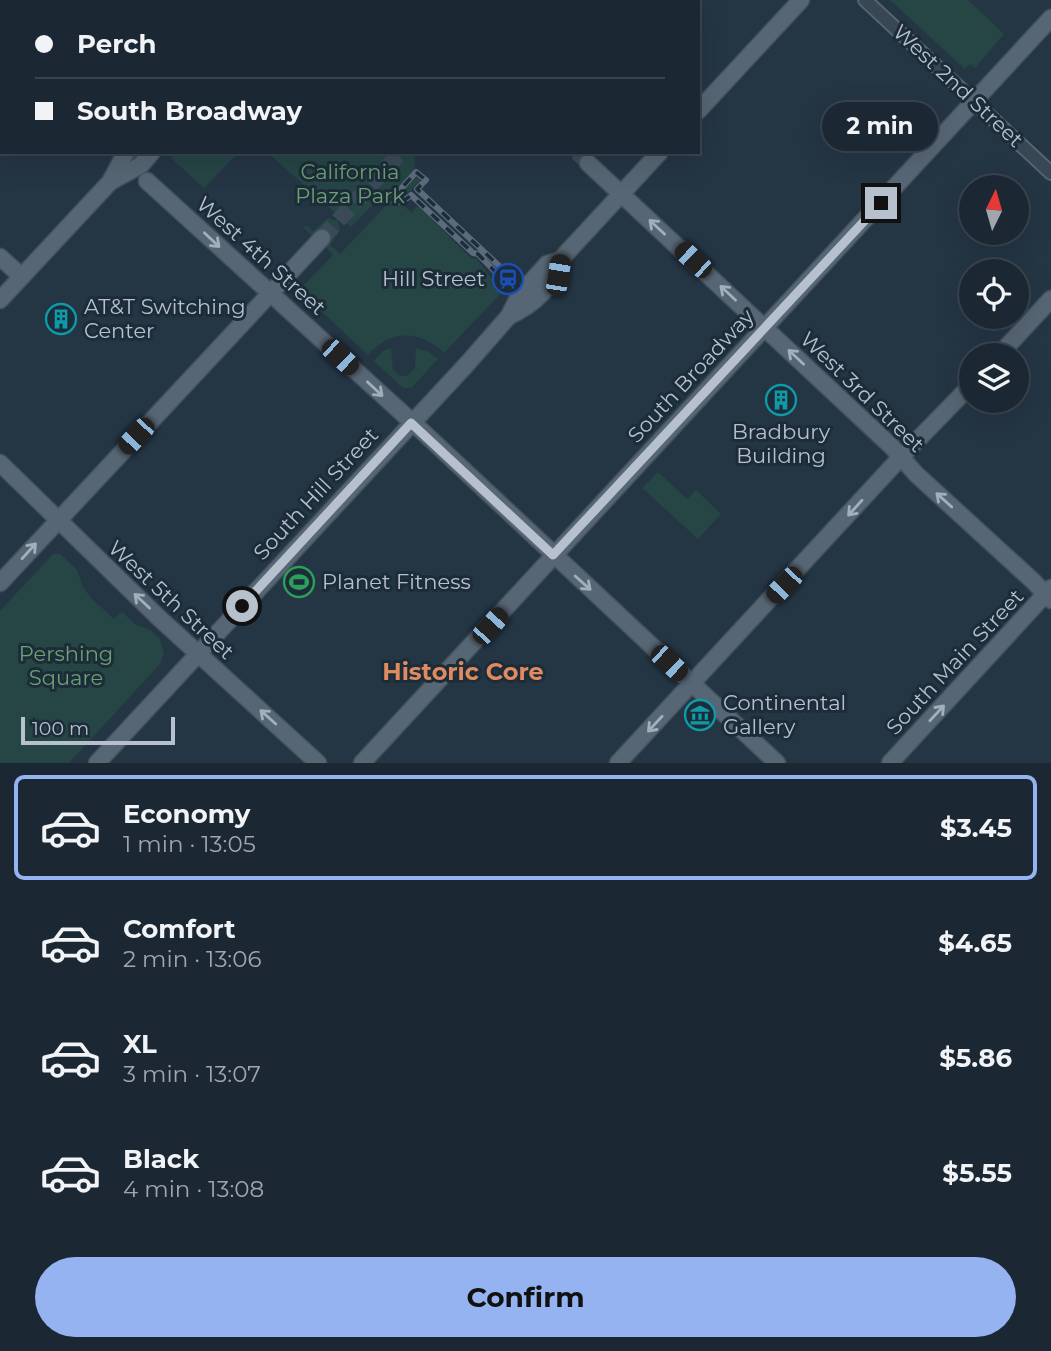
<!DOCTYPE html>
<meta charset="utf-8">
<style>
body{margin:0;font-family:Montserrat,sans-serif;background:#24303b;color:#f1f3f6;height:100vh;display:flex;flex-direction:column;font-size:26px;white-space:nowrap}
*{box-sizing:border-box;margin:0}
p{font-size:23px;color:#a0a6ac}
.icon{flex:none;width:38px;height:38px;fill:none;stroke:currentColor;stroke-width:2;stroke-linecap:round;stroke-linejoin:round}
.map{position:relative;height:763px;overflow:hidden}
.sheet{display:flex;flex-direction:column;background:#1b2833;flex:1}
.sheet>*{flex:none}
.top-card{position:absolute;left:0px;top:0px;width:700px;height:154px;box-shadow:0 7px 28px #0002,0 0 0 2px #39444e;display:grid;align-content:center;height:154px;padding:0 35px;background:#1b2833}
.needle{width:46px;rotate:5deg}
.tools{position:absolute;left:959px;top:175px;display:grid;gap:14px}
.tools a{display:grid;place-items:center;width:70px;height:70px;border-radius:50%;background:#1b2833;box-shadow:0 7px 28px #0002,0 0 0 2px #39444e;font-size:35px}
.scale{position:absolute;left:21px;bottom:18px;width:154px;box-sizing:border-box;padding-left:7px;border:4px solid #b6c1cd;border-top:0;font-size:19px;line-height:24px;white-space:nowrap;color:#b6c1cd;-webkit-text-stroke:5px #1d2c39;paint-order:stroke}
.end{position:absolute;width:32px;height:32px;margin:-16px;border:9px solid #b6c1cd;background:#111;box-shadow:0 0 0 4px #111}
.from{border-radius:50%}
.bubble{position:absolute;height:49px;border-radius:24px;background:#1b2833;box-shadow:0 7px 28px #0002,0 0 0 2px #39444e;font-size:23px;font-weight:700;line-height:49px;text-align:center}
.car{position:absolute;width:21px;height:42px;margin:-21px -10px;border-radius:9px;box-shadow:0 0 5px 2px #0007;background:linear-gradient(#222 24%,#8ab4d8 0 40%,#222 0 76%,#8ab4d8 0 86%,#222 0)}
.top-card b{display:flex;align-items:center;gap:24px;height:66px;font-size:26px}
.top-card b+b{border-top:2px solid #39444e}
.top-card i{width:18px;height:18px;background:#f1f3f6}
ul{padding:12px 0 0;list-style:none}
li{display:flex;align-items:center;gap:21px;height:105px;margin:0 14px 10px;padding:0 21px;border:4px solid transparent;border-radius:10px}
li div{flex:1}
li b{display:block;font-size:26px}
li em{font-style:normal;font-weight:700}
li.selected{border-color:#95b2f1}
li>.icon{width:63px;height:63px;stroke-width:1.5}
.cta{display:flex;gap:14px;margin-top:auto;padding:14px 35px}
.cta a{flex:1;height:80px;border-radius:42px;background:#95b2f1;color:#111;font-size:28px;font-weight:700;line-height:80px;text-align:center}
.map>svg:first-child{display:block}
.green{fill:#264545}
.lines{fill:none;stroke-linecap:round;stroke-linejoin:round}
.major-tunnel{stroke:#3a4a59;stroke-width:16;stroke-dasharray:16 8;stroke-linecap:butt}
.minor-casing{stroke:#576471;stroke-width:16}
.major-casing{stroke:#43505d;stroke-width:19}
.minor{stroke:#394754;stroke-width:12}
.major{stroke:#576674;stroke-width:16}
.rail-casing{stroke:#5b6b7b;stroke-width:6}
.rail{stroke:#1d2c39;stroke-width:3.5;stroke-dasharray:10;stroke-linecap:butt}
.oneway{stroke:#a3afbb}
.route{stroke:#b6c1cd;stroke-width:9}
.labels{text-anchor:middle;stroke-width:6;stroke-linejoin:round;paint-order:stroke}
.street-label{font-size:21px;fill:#b6c1cd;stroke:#1d2c39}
.park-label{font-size:21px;fill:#6ba072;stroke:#1d2c39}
.poi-label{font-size:21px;fill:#b6c1cd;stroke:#1d2c39;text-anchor:start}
.quarter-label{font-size:24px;font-weight:bold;fill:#df8b5f;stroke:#1d2c39}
</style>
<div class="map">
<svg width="1051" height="763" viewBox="0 0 1051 763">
<rect width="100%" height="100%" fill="#243544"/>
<g class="green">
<polygon points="890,0 968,0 1004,34 975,68 970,64 965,69"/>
<polygon points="176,152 239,152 204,188 171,158"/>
<polygon points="267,152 416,152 414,170 421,181 404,197 394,200 384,193 351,227"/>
<path d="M391 200 400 201 411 213 418 206 470 257 477 259 502 292 444 353C419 330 391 329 368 355L303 294V286L333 255 316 235H312L303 228 306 225 313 231 328 218 338 221 340 231 330 245 340 254Z"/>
<polygon points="391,348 393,370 400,376 407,376 415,368 416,348 427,351 438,359 411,388 403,388 374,361 383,351"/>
<polygon points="658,472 687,499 696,490 721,514 698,539 642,488"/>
<polygon points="53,554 60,554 77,570 83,587 91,598 114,619 122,612 135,624 150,630 160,639 164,654 160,664 69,763 0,763 0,611"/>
</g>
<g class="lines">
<g class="major-tunnel">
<polyline points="413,0 415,2"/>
<polyline points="279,2 280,0"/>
<polyline points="577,152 588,163"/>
<polyline points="129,164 139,152"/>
<polyline points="322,238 401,152"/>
</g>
<g class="minor-casing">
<polyline id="minor" points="865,0 1051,173"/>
</g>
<g class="major-casing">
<g id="major">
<polyline points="15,2 16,0"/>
<polyline points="264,2 266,0"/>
<polyline points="293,2 295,0"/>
<polyline points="538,2 539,0"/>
<polyline points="0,17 2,15"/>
<polyline points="0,46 2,48"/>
<polyline points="0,73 2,75"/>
<polyline points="698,111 801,0"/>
<polyline points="588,163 892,447 916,474 1033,581 1051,600"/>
<polyline points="147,181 423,432 777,763"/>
<polyline points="110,182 141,165 152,152"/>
<polyline points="0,257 21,276"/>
<polyline points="0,300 110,182 126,152"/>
<path d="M509 316C532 306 556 285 560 260"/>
<polyline points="999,355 1051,299"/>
<polyline points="0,463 158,617 318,763"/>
<polyline points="0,583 322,238"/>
<polyline points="97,763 467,364 509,316 520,294 547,264 560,260 660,152"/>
<polyline points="362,763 1051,18"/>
<polyline points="618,763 901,457 971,385"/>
<polyline points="890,763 1051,588"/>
</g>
</g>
<use href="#minor" class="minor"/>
<use href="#major" class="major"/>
<g class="rail-casing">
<path id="rail" d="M416 172 426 180 417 189 512 278 513 280 508 285 478 254 473 253 411 195C406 200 397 205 391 200Z"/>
</g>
<use href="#rail" class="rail"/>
</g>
<defs><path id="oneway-shaft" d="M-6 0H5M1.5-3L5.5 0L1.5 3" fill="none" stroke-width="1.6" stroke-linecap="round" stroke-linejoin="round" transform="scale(1.75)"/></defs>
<g class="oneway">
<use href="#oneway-shaft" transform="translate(657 227) rotate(-137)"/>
<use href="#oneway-shaft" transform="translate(212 240) rotate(43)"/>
<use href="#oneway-shaft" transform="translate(728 293) rotate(-137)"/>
<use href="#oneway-shaft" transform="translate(796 357) rotate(-137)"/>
<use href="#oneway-shaft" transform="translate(375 389) rotate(43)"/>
<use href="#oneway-shaft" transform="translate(944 500) rotate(-138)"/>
<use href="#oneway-shaft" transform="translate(855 508) rotate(132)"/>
<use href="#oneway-shaft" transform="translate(29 551) rotate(-48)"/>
<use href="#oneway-shaft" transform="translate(583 583) rotate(42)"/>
<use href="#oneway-shaft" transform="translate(142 601) rotate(-137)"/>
<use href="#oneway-shaft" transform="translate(937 713) rotate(-47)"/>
<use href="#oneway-shaft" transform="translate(268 717) rotate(-138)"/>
<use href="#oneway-shaft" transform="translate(655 724) rotate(133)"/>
</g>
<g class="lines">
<polyline class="route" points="242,606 411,423 553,555 881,203"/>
</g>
<defs>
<g id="station-ring" transform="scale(1.575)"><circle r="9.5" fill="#1d2c39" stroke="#1a4fb4" stroke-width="1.5"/><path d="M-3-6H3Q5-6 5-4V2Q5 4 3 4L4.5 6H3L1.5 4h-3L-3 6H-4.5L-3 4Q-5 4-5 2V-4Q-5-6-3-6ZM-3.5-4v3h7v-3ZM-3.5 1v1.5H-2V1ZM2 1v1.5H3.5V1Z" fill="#1a4fb4"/></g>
<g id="building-ring" transform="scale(1.575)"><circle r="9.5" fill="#1d2c39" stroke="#0f9aa8" stroke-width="1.5"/><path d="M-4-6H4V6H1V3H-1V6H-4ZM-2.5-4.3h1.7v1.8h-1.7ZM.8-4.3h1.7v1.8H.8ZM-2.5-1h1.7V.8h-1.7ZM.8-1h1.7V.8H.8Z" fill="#0f9aa8"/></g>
<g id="stadium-ring" transform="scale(1.575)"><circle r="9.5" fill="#1d2c39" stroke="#2e9e5b" stroke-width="1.5"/><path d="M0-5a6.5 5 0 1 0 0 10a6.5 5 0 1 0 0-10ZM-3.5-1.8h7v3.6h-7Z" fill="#2e9e5b"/></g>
<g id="museum-ring" transform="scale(1.575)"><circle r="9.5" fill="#1d2c39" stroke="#0f9aa8" stroke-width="1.5"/><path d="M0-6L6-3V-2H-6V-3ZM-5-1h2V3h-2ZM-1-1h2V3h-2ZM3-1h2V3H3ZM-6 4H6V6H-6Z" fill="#0f9aa8"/></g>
</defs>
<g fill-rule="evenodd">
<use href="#station-ring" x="508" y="279"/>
<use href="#building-ring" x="61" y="319"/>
<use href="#building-ring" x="781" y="400"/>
<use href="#stadium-ring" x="299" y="582"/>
<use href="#museum-ring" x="700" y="715"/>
</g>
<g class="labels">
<g class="street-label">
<text transform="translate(958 86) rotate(43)" y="7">West 2nd Street</text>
<text transform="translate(261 256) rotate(42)" y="7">West 4th Street</text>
<text transform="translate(691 376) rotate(-47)" y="7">South Broadway</text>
<text transform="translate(862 392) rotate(44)" y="7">West 3rd Street</text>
<text transform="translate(316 494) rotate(-47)" y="7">South Hill Street</text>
<text transform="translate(171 600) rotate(43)" y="7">West 5th Street</text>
<text transform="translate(955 662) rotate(-47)" y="7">South Main Street</text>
</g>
<g class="park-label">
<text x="350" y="179">California<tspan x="350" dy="24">Plaza Park</tspan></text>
<text x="66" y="661">Pershing<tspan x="66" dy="24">Square</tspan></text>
</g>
<g class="poi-label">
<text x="485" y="286" text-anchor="end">Hill Street</text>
<text x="84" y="314">AT&amp;T Switching<tspan x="84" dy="24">Center</tspan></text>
<text x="781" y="439" text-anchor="middle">Bradbury<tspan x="781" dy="24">Building</tspan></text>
<text x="322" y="589">Planet Fitness</text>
<text x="723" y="710">Continental<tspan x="723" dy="24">Gallery</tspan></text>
</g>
<g class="quarter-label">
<text x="463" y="680">Historic Core</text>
</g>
</g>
</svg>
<div class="tools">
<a><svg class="needle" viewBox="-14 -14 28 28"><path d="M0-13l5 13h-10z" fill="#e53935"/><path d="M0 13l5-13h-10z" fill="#a0a6ac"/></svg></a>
<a><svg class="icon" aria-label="locate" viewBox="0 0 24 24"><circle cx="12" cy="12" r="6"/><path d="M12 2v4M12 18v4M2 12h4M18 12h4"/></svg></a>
<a><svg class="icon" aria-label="layers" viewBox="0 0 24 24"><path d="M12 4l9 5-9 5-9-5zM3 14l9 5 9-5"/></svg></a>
</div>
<div class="scale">100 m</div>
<i class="end from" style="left:242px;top:606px"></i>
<i class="end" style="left:881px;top:203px"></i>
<div class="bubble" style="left:822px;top:102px;width:116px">2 min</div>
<i class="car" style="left:693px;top:260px;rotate:313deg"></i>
<i class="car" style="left:558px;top:275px;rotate:9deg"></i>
<i class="car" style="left:340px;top:357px;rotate:133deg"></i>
<i class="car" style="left:136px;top:436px;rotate:223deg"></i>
<i class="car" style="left:784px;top:585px;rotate:224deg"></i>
<i class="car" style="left:490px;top:626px;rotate:42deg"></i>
<i class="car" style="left:669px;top:663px;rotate:133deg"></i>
<div class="top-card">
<b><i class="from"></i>Perch</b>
<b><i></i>South Broadway</b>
</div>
</div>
<section class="sheet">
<ul>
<li class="selected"><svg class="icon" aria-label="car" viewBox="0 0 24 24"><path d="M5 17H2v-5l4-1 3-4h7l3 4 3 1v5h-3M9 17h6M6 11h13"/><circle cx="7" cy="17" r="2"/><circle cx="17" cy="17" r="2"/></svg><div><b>Economy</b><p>1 min · 13:05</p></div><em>$3.45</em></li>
<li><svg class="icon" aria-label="car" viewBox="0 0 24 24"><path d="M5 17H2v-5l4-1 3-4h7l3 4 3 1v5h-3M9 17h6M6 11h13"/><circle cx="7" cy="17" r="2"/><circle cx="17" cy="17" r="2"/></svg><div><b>Comfort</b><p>2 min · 13:06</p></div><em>$4.65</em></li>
<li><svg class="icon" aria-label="car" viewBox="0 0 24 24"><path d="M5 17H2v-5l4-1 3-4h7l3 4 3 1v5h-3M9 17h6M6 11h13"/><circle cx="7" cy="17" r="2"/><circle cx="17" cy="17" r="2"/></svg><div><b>XL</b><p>3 min · 13:07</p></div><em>$5.86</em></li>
<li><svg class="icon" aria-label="car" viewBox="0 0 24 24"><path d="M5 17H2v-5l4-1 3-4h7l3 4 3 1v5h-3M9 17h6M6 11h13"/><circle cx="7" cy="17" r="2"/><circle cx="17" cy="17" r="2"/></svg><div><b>Black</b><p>4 min · 13:08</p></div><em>$5.55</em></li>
</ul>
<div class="cta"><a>Confirm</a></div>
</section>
